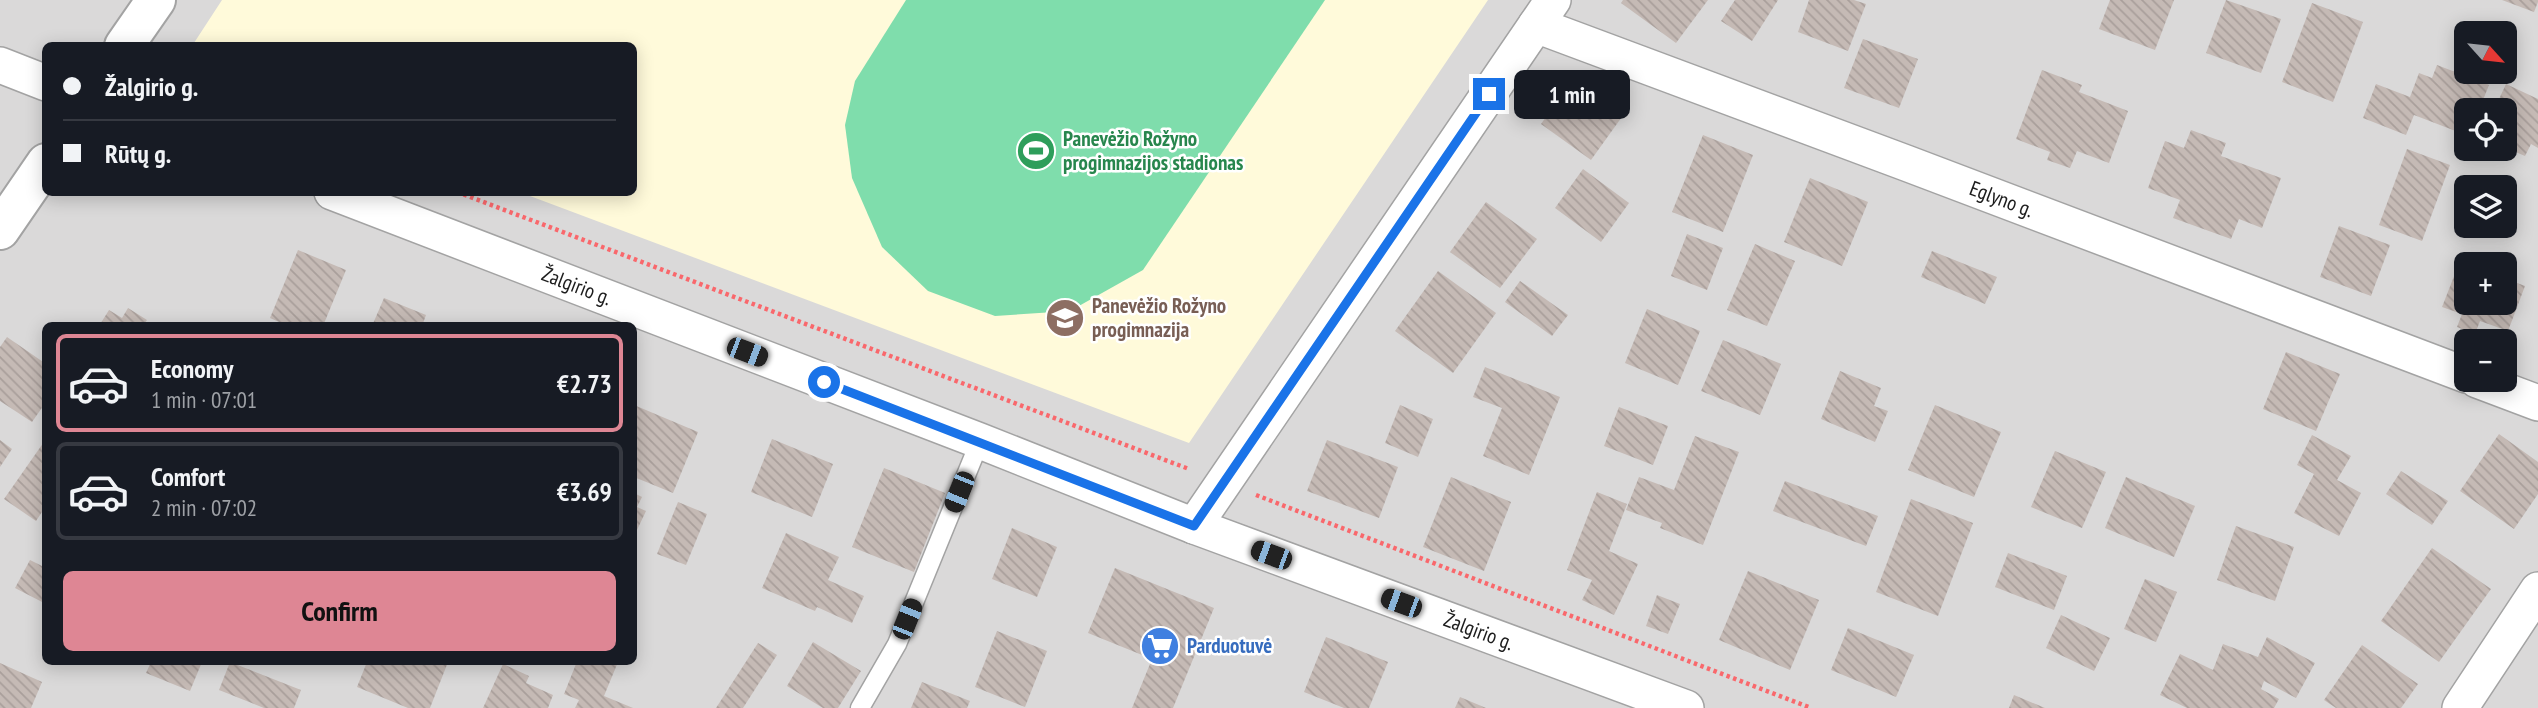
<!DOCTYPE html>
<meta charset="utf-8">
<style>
body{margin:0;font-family:"PT Sans Narrow",sans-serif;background:#20242c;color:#f1f3f6;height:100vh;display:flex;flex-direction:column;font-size:26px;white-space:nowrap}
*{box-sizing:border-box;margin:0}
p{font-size:23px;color:#9ea1a6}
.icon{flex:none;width:38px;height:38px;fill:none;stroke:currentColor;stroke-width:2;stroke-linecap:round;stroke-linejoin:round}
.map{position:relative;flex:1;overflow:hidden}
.details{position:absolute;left:42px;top:322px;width:595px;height:343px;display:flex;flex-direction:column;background:#171b24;border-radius:10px;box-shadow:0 4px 18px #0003}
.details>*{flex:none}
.banner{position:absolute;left:42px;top:42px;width:595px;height:154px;border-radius:10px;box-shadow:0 4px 18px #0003;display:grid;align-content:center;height:154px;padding:0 21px;background:#171b24}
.needle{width:46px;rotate:117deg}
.fabs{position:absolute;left:2454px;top:21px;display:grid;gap:14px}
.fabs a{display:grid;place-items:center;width:63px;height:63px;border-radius:10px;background:#171b24;box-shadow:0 4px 18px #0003;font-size:35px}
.end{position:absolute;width:32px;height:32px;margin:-16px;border:9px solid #1a73e8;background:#fff;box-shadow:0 0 0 4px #fff}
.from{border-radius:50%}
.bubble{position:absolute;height:49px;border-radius:10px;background:#171b24;box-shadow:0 4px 18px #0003;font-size:23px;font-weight:700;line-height:49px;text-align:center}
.car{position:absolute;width:21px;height:42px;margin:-21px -10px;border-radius:9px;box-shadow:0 0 5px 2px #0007;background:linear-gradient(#222 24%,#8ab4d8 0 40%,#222 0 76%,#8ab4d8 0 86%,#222 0)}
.banner b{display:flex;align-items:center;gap:24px;height:66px;font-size:26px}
.banner b+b{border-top:2px solid #363941}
.banner i{width:18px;height:18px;background:#f1f3f6}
ul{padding:12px 0 0;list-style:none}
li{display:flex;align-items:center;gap:21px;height:98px;margin:0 14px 10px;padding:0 7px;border:4px solid #363941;border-radius:10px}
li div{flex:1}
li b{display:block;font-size:26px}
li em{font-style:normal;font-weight:700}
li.current{border-color:#de8694}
li>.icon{width:63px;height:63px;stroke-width:1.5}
.cta{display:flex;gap:14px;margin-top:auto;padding:14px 21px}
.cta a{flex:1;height:80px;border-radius:10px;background:#de8694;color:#111;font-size:28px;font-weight:700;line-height:80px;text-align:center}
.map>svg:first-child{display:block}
.residential{fill:#dad9d9;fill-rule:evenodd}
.education{fill:#fffada}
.pitch{fill:#7fddac}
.building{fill:url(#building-back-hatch)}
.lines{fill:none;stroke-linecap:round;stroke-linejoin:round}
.service-casing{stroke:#a3a3a3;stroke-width:21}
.minor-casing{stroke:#a3a3a3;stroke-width:38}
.tertiary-casing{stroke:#a3a3a3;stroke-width:42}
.path{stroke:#f9686c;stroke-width:4.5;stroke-dasharray:3.5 3.5;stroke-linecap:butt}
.service{stroke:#fff;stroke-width:18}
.minor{stroke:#fff;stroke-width:35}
.tertiary{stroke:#fff;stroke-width:38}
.route{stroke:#1a73e8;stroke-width:9}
.labels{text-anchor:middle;stroke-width:5;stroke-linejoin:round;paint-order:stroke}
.leisure-label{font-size:21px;font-weight:bold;fill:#27864d;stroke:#fff;text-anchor:start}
.street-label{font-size:21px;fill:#1c1c1c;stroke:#fff}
.education-label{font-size:21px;font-weight:bold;fill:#785e54;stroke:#fff;text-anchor:start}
.shop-label{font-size:21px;font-weight:bold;fill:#366cbe;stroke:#fff;text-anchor:start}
</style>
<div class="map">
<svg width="2538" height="708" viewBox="0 0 2538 708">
<defs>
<pattern id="building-back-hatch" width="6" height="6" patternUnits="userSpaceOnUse" patternTransform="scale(1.75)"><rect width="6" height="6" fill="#c5bab5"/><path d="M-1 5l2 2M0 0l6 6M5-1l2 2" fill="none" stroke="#a99f9b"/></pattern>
</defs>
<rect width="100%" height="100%" fill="#eee8e2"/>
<path class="residential" d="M0 0H2538V708H0ZM2466 33H2504V72H2466ZM46 46H634V192H46ZM2466 110H2504V149H2466ZM2466 187H2504V226H2466ZM2466 264H2504V303H2466ZM46 326H634V662H46ZM2466 341H2504V380H2466Z"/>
<polygon class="education" points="222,0 1488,0 1189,443 522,193 634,192 634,46 192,46"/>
<polygon class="pitch" points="906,0 1325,0 1143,270 1070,311 995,316 928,291 882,247 852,178 845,125 855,81"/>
<g class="building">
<polygon points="1623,0 1708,0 1676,43 1621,3"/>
<polygon points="1735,0 1778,0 1752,41 1721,21"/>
<polygon points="1809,0 1854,0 1866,4 1848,51 1798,32"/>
<polygon points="2110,0 2174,0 2155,50 2099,29"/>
<polygon points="2226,0 2281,19 2261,73 2206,53"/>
<polygon points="2502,0 2538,0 2538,2 2534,12"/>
<polygon points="2312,3 2363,22 2333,102 2282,82"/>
<polygon points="1863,39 1918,59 1899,108 1844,88"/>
<polygon points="2437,65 2489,85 2479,110 2466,110 2466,135 2414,115 2406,135 2363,118 2376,84 2410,97 2419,73 2432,78"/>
<polygon points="2042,70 2082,85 2079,92 2128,111 2109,163 2077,151 2070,168 2047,160 2050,152 2016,139"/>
<polygon points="1574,78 1624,114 1591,160 1541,124"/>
<polygon points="2506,84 2538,99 2538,148 2531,144 2525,156 2504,147 2504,110 2494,110"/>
<polygon points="2191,130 2226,143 2221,156 2281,178 2262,228 2239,219 2231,239 2173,218 2180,200 2148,188 2165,141 2184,148"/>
<polygon points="1703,135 1753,155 1723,232 1672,212"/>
<polygon points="2407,149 2450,165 2422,241 2379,225"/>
<polygon points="1583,169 1629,203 1601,242 1555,208"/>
<polygon points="1810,178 1868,202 1842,266 1784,242"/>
<polygon points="1486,202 1537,239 1500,288 1450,252"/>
<polygon points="2339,226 2390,245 2371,296 2320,277"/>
<polygon points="1687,234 1723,248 1707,290 1671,276"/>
<polygon points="1755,244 1795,261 1767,326 1727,310"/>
<polygon points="298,250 346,270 323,326 288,326 270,318"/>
<polygon points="1932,251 1997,277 1985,304 1921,277"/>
<polygon points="2460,261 2466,264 2466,303 2504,303 2504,278 2525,286 2508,331 2480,321 2475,334 2457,327 2462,314 2442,307"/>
<polygon points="1438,271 1496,313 1453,373 1395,331"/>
<polygon points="1520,281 1568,315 1552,336 1505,302"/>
<polygon points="384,298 426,315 422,326 372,326"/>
<polygon points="128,308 147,320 143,326 99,326 109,310 122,318"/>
<polygon points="1647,309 1700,331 1678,385 1625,363"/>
<polygon points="7,337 46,364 46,402 32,422 0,401 0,347"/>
<polygon points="1723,340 1781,364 1760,415 1701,391"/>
<polygon points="2286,352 2340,374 2316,431 2263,409"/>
<polygon points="1485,367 1560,397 1529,475 1483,456 1502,408 1473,397"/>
<polygon points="1840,371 1881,388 1874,406 1888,411 1875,442 1821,419"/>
<polygon points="634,405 698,432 673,493 634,477"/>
<polygon points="1400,405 1433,419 1418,457 1385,443"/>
<polygon points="1935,405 2001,432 1974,497 1908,470"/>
<polygon points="1619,407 1668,426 1653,465 1604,446"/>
<polygon points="2499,434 2538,462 2538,494 2514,529 2460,491"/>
<polygon points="2312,435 2351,456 2337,480 2361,493 2339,536 2294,513 2314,474 2297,465"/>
<polygon points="1695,436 1739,452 1703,545 1660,528 1662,523 1626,510 1639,477 1674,490"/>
<polygon points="46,439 46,506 36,521 4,499"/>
<polygon points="772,439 833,464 812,517 751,492"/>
<polygon points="0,440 12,449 0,467"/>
<polygon points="1327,440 1398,467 1379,518 1307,491"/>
<polygon points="2055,451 2106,472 2082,528 2031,507"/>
<polygon points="884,468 945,493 914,572 852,547"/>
<polygon points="2401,471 2448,501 2432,525 2386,494"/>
<polygon points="1451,477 1511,502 1484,571 1423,547"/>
<polygon points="2126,477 2195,506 2174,557 2105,528"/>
<polygon points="1785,481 1878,516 1866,546 1773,511"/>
<polygon points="1597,492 1627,504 1609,551 1638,564 1614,615 1582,600 1592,580 1567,570"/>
<polygon points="634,493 642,497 637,507 646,511 637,530 634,529"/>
<polygon points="1911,499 1973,523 1938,616 1876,592"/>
<polygon points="678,502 707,514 686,565 657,554"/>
<polygon points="2236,526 2294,547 2275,601 2217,580"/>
<polygon points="1012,528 1057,547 1037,597 992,579"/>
<polygon points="786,533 839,557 828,580 864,596 852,623 817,607 815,611 762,588"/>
<polygon points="2432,548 2491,589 2439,662 2381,621"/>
<polygon points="2008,553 2067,576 2054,610 1995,587"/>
<polygon points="30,560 46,568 46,604 15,588"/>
<polygon points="1115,568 1214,608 1173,708 1132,708 1152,659 1088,633"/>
<polygon points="1748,571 1819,600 1790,670 1719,640"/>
<polygon points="2145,579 2177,592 2156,642 2124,629"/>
<polygon points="1657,595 1680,604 1668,634 1646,626"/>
<polygon points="2061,615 2110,638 2094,671 2046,648"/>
<polygon points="1848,628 1914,655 1896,697 1831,670"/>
<polygon points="997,631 1047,651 1025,707 975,687"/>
<polygon points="1326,637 1388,662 1369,708 1344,708 1304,692"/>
<polygon points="2267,637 2315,663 2296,698 2264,681 2261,689 2279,699 2274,708 2187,708 2160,695 2180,654 2213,670 2223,644 2258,657"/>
<polygon points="813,642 861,671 838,708 823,708 787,686"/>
<polygon points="758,643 777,655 743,708 716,708"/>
<polygon points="2362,645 2418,684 2401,708 2336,708 2324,700"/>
<polygon points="151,662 202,662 190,691 146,673"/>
<polygon points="230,662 301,690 294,708 264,708 219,690"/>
<polygon points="367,662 448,662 430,708 408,708 357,687"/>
<polygon points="570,662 618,662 604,696 633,708 575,708 579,700 564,694 576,664"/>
<polygon points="0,663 42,682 31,708 0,708"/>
<polygon points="503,664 529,676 526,683 553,695 548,708 483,708"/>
<polygon points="922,682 970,701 967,708 911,708"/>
<polygon points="2014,695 2045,708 2009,708"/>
<polygon points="1460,697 1486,708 1455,708"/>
</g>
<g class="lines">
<g class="service-casing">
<polyline id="service" points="860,708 897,644 980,441"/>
</g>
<g class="minor-casing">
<g id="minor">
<path id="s1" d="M1536 25 1906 163 2466 375"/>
<polyline points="0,65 46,83"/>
<path id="s2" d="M332 192 980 441 1194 526 1686 708"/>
<polyline points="2477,380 2538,403"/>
<polyline points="1194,526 1553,0"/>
<polyline points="2460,708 2538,590"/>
</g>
</g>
<g class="tertiary-casing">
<g id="tertiary">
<polyline points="124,46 156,0"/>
<polyline points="0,230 46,163"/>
</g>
</g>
<g class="path">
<polyline points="457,192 1189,469"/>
<polyline points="1256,495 1811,708"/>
</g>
<use href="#service" class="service"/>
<use href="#minor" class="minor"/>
<use href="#tertiary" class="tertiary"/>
</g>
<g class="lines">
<polyline class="route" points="824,382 1194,526 1489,94"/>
</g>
<defs>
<g id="stadium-disc" transform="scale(2.0125)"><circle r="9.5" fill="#2e9e5b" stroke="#fff"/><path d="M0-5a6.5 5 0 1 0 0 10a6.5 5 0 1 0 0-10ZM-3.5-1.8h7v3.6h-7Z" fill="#fff"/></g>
<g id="school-disc" transform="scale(2.0125)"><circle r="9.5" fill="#8d6e63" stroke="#fff"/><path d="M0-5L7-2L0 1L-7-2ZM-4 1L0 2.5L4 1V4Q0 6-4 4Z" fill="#fff"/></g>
<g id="supermarket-disc" transform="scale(2.0125)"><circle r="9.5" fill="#3f7fe0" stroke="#fff"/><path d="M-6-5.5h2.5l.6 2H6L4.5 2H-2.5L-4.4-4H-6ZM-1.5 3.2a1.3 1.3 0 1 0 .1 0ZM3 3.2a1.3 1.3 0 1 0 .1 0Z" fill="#fff"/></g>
</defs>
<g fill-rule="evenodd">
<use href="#stadium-disc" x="1036" y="151"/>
<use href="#school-disc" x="1065" y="318"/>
<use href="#supermarket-disc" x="1160" y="646"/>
</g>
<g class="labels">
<g class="leisure-label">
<text x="1063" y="146">Panevėžio Rožyno<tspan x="1063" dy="24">progimnazijos stadionas</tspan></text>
</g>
<g class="street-label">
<text dy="7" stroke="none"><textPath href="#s1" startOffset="497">Eglyno g.</textPath></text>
<text dy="7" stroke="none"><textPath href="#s2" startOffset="262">Žalgirio g.</textPath></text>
<text dy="7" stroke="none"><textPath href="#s2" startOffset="1228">Žalgirio g.</textPath></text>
</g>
<g class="education-label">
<text x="1092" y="313">Panevėžio Rožyno<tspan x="1092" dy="24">progimnazija</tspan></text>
</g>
<g class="shop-label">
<text x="1187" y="653">Parduotuvė</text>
</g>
</g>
</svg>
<div class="fabs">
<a><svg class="needle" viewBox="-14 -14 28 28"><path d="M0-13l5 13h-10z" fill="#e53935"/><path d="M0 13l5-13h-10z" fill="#9ea1a6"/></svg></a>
<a><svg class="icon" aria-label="locate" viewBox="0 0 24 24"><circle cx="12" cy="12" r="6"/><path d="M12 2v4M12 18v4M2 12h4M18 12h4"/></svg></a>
<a><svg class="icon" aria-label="layers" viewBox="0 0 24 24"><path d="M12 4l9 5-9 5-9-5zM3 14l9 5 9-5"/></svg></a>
<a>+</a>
<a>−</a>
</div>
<i class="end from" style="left:824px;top:382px"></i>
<i class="end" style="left:1489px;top:94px"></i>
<div class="bubble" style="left:1514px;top:70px;width:116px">1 min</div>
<i class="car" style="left:747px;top:352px;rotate:111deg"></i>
<i class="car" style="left:959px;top:492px;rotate:202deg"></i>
<i class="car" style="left:1271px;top:555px;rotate:290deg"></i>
<i class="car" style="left:1401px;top:603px;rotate:290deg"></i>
<i class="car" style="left:907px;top:619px;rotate:22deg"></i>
<div class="banner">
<b><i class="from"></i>Žalgirio g.</b>
<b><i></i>Rūtų g.</b>
</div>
<section class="details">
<ul>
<li class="current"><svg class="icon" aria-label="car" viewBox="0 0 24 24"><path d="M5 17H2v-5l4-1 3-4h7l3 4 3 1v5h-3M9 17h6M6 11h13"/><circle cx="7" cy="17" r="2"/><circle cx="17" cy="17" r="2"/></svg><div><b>Economy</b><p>1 min · 07:01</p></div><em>€2.73</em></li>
<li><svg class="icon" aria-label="car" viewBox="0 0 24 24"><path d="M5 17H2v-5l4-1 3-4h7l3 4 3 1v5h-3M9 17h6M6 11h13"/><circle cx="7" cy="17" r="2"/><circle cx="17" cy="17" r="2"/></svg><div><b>Comfort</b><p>2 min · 07:02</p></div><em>€3.69</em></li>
</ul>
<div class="cta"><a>Confirm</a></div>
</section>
</div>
